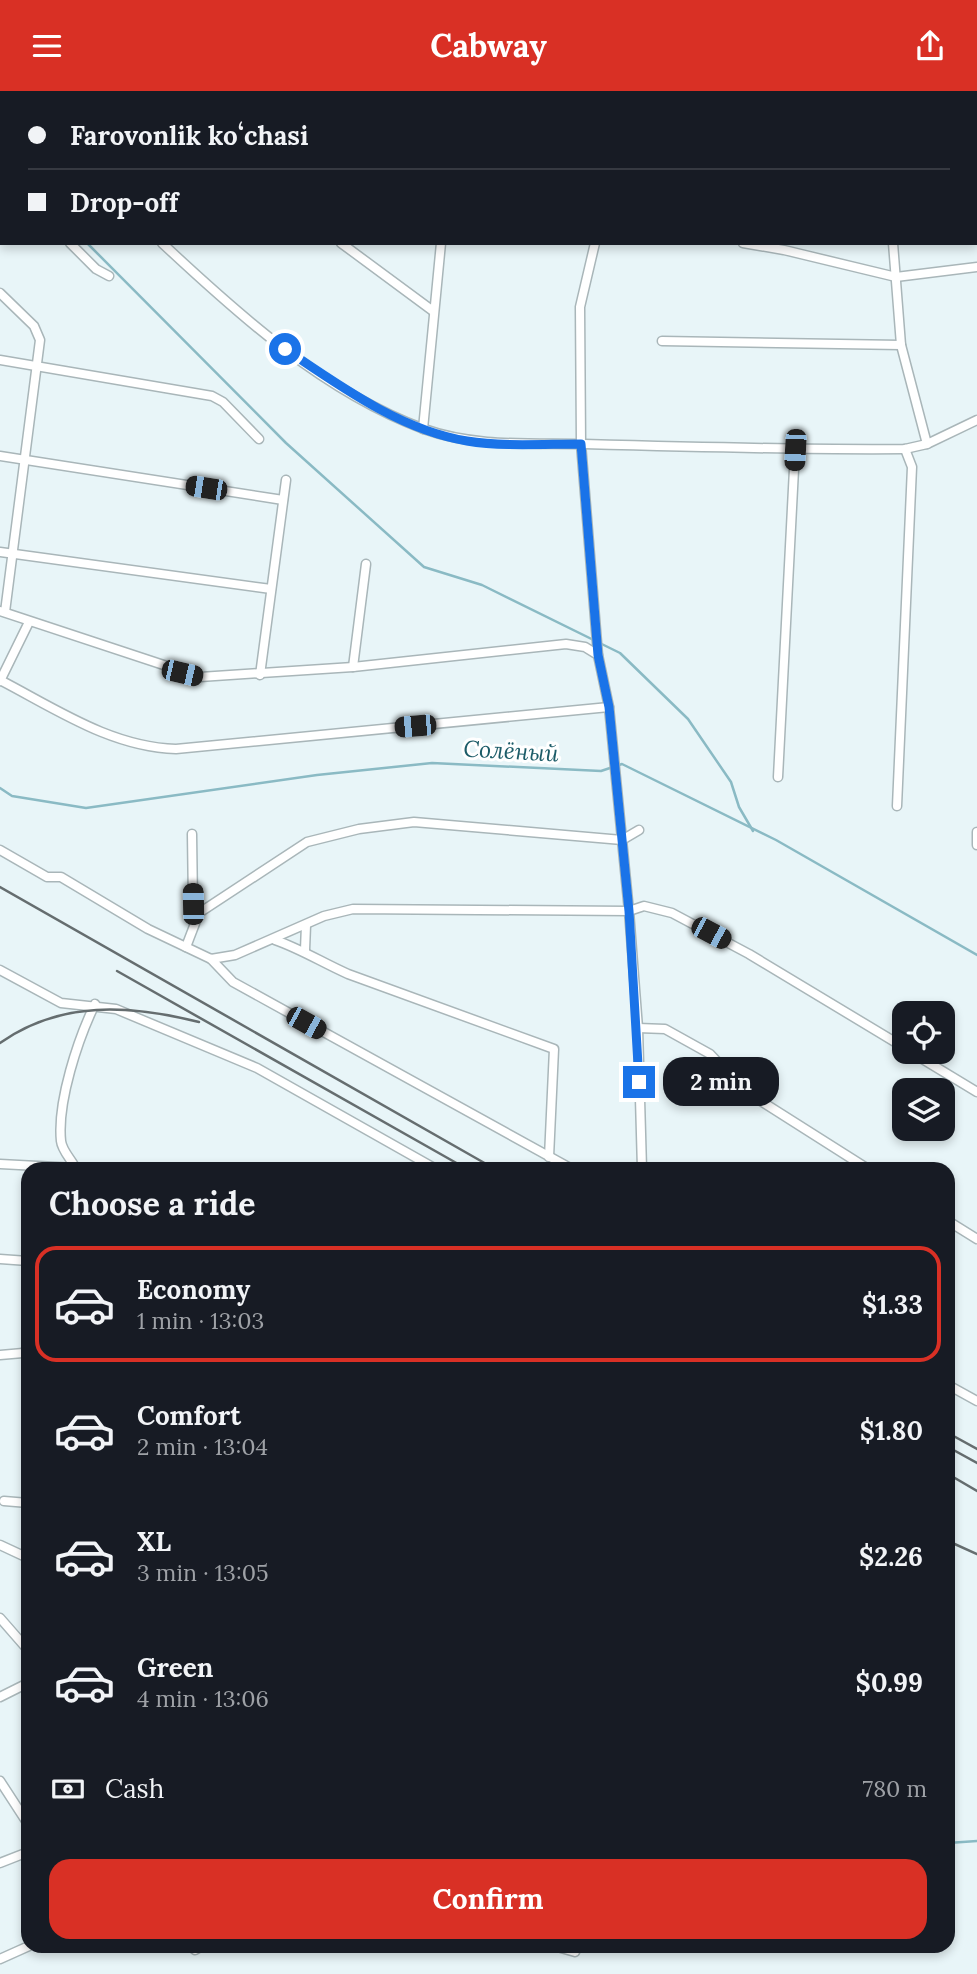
<!DOCTYPE html>
<meta charset="utf-8">
<style>
body{margin:0;font-family:Lora,serif;background:#242831;color:#f1f3f6;height:100vh;display:flex;flex-direction:column;font-size:26px;white-space:nowrap}
*{box-sizing:border-box;margin:0}
p{font-size:23px;color:#9ea1a6}
.icon{flex:none;width:38px;height:38px;fill:none;stroke:currentColor;stroke-width:2;stroke-linecap:round;stroke-linejoin:round}
.map{position:relative;flex:1;overflow:hidden}
.side{position:absolute;left:21px;top:1071px;width:934px;height:791px;display:flex;flex-direction:column;background:#171b24;border-radius:21px;box-shadow:0 4px 10px #0003}
.side>*{flex:none}
.top-card{position:absolute;left:0px;top:0px;width:978px;height:154px;box-shadow:0 4px 10px #0003;display:grid;align-content:center;height:154px;padding:0 28px;background:#171b24}
.controls{position:absolute;left:892px;top:910px;display:grid;gap:14px}
.controls a{display:grid;place-items:center;width:63px;height:63px;border-radius:14px;background:#171b24;box-shadow:0 4px 10px #0003;font-size:35px}
.end{position:absolute;width:32px;height:32px;margin:-16px;border:9px solid #1a73e8;background:#fff;box-shadow:0 0 0 4px #fff}
.from{border-radius:50%}
.bubble{position:absolute;height:49px;border-radius:21px;background:#171b24;box-shadow:0 4px 10px #0003;font-size:23px;font-weight:700;line-height:49px;text-align:center}
.car{position:absolute;width:21px;height:42px;margin:-21px -10px;border-radius:9px;box-shadow:0 0 5px 2px #0007;background:linear-gradient(#222 24%,#8ab4d8 0 40%,#222 0 76%,#8ab4d8 0 86%,#222 0)}
.top-card b{display:flex;align-items:center;gap:24px;height:66px;font-size:26px}
.top-card b+b{border-top:2px solid #363941}
.top-card i{width:18px;height:18px;background:#f1f3f6}
ul{padding:0;list-style:none}
li{display:flex;align-items:center;gap:21px;height:116px;margin:0 14px 10px;padding:0 14px;border:4px solid transparent;border-radius:21px}
li div{flex:1}
li b{display:block;font-size:26px}
li em{font-style:normal;font-weight:700}
li.on{border-color:#d93025}
li>.icon{width:63px;height:63px;stroke-width:1.5}
h2{padding:0 28px;font-size:32px;line-height:84px}
.pay{display:flex;align-items:center;gap:18px;height:77px;padding:0 28px;font-size:26px}
.pay p{margin-inline-start:auto}
.primary-button{display:flex;gap:14px;margin-top:auto;padding:14px 28px}
.primary-button a{flex:1;height:80px;border-radius:21px;background:#d93025;color:#fff;font-size:28px;font-weight:700;line-height:80px;text-align:center}
header{display:flex;justify-content:space-between;align-items:center;height:91px;padding:0 28px;background:#d93025;color:#fff;font-size:32px;font-weight:700}
.map>svg:first-child{display:block}
.lines{fill:none;stroke-linecap:round;stroke-linejoin:round}
.stream{stroke:#8abac4;stroke-width:2.5}
.minor-casing{stroke:#a9b6b9;stroke-width:11}
.minor{stroke:#fff;stroke-width:8}
.rail{stroke:#656d6f;stroke-width:2.5}
.route{stroke:#1a73e8;stroke-width:9}
.labels{text-anchor:middle;stroke-width:6;stroke-linejoin:round;paint-order:stroke}
.water-label{font-size:23px;font-style:italic;fill:#1c5c68;stroke:#fff}
</style>
<header><svg class="icon" aria-label="menu" viewBox="0 0 24 24"><path d="M4 6h16M4 12h16M4 18h16"/></svg>Cabway<svg class="icon" aria-label="share" viewBox="0 0 24 24"><path d="M12 15V3M7 8l5-5 5 5M5 13v7h14v-7"/></svg></header>
<div class="map">
<svg width="977" height="1883" viewBox="0 0 977 1883">
<rect width="100%" height="100%" fill="#e8f5f8"/>
<g class="lines">
<g class="stream">
<polyline points="0,62 2,64"/>
<polyline points="87,152 286,352 424,476 482,494 620,562 688,628 731,691 739,716 753,740"/>
<polyline points="0,697 12,705 86,717 317,684 432,672 601,680 622,673 776,749 977,864"/>
<polyline points="948,1752 977,1750"/>
</g>
<g class="minor-casing">
<g id="minor">
<polyline points="254,0 254,2"/>
<polyline points="368,0 368,2"/>
<polyline points="520,0 521,2"/>
<polyline points="880,0 880,2"/>
<polyline points="0,4 2,5"/>
<polyline points="976,40 977,40"/>
<polyline points="0,85 2,87"/>
<polyline points="70,152 96,178 109,185"/>
<path d="M162 152C239 224 324 301 424 338 474 356 529 352 582 353 690 356 797 359 905 358L927 353 977 329"/>
<polyline points="341,152 433,220"/>
<polyline points="595,152 580,216 581,353 598,564 609,616 629,820 638,937 642,1078"/>
<polyline points="743,152 784,159 896,186 977,176"/>
<polyline points="893,152 901,254 927,353"/>
<polyline points="0,202 34,235 40,249 5,521"/>
<polyline points="662,250 901,254"/>
<polyline points="0,269 212,305 223,311 259,348"/>
<polyline points="423,338 441,152"/>
<polyline points="0,365 283,409"/>
<polyline points="0,461 271,498"/>
<polyline points="0,520 200,586 353,576 566,553 585,556 598,564"/>
<polyline points="353,576 366,473"/>
<polyline points="260,584 286,389"/>
<path d="M0 589C56 618 111 656 176 658L609 616"/>
<polyline points="0,590 29,531"/>
<polyline points="778,686 795,359"/>
<polyline points="897,715 912,376 905,358"/>
<polyline points="977,741 977,754"/>
<polyline points="192,743 193,813 199,822"/>
<polyline points="0,759 47,786 61,786 148,838 211,868 235,864 324,825 353,818 629,820 644,815 672,822 749,863 905,957"/>
<path d="M275 849C301 858 323 872 348 883L554 958 549 1066"/>
<polyline points="186,856 199,822 307,751 359,738 414,731 622,749 639,739"/>
<polyline points="305,859 306,834"/>
<polyline points="211,868 233,891 572,1078"/>
<polyline points="0,879 61,912 116,918 257,977 436,1078"/>
<polyline points="638,937 665,938 710,963 745,1000 868,1078"/>
<polyline points="911,961 977,1001"/>
<polyline points="0,1073 76,1077"/>
<path d="M76 1078C72 1069 62 1060 61 1050 57 1011 78 948 95 913"/>
<polyline points="948,1130 977,1148"/>
<polyline points="0,1168 28,1170"/>
<polyline points="0,1264 23,1262 28,1257"/>
<polyline points="948,1294 977,1310"/>
<polyline points="4,1410 28,1412"/>
<polyline points="0,1454 28,1467"/>
<polyline points="0,1527 28,1559"/>
<polyline points="0,1606 28,1592"/>
<polyline points="0,1690 28,1733"/>
<polyline points="0,1772 28,1761"/>
<polyline points="190,1855 195,1859 202,1855"/>
<polyline points="554,1855 575,1861 577,1855"/>
<polyline points="0,1868 29,1855"/>
</g>
</g>
<use href="#minor" class="minor"/>
<g class="rail">
<polyline points="0,796 495,1078"/>
<polyline points="117,880 467,1078"/>
<path d="M0 952C61 909 130 914 199 931"/>
<polyline points="948,1342 977,1358"/>
<polyline points="948,1356 977,1372"/>
<polyline points="948,1383 977,1400"/>
<polyline points="948,1450 977,1463"/>
</g>
</g>
<g class="lines">
<path class="route" d="M285 258C340 295 400 339 467 350 503 356 544 353 581 353L598 564 609 616 629 820 639 991"/>
</g>
<g class="labels">
<g class="water-label">
<text transform="translate(511 660) rotate(3)" y="8">Солёный</text>
</g>
</g>
</svg>
<div class="controls">
<a><svg class="icon" aria-label="locate" viewBox="0 0 24 24"><circle cx="12" cy="12" r="6"/><path d="M12 2v4M12 18v4M2 12h4M18 12h4"/></svg></a>
<a><svg class="icon" aria-label="layers" viewBox="0 0 24 24"><path d="M12 4l9 5-9 5-9-5zM3 14l9 5 9-5"/></svg></a>
</div>
<i class="end from" style="left:285px;top:258px"></i>
<i class="end" style="left:639px;top:991px"></i>
<div class="bubble" style="left:663px;top:966px;width:116px">2 min</div>
<i class="car" style="left:795px;top:359px;rotate:183deg"></i>
<i class="car" style="left:206px;top:397px;rotate:279deg"></i>
<i class="car" style="left:182px;top:582px;rotate:103deg"></i>
<i class="car" style="left:415px;top:635px;rotate:265deg"></i>
<i class="car" style="left:193px;top:813px;rotate:359deg"></i>
<i class="car" style="left:711px;top:842px;rotate:118deg"></i>
<i class="car" style="left:306px;top:932px;rotate:119deg"></i>
<div class="top-card">
<b><i class="from"></i>Farovonlik koʻchasi</b>
<b><i></i>Drop-off</b>
</div>
<section class="side">
<h2>Choose a ride</h2>
<ul>
<li class="on"><svg class="icon" aria-label="car" viewBox="0 0 24 24"><path d="M5 17H2v-5l4-1 3-4h7l3 4 3 1v5h-3M9 17h6M6 11h13"/><circle cx="7" cy="17" r="2"/><circle cx="17" cy="17" r="2"/></svg><div><b>Economy</b><p>1 min · 13:03</p></div><em>$1.33</em></li>
<li><svg class="icon" aria-label="car" viewBox="0 0 24 24"><path d="M5 17H2v-5l4-1 3-4h7l3 4 3 1v5h-3M9 17h6M6 11h13"/><circle cx="7" cy="17" r="2"/><circle cx="17" cy="17" r="2"/></svg><div><b>Comfort</b><p>2 min · 13:04</p></div><em>$1.80</em></li>
<li><svg class="icon" aria-label="car" viewBox="0 0 24 24"><path d="M5 17H2v-5l4-1 3-4h7l3 4 3 1v5h-3M9 17h6M6 11h13"/><circle cx="7" cy="17" r="2"/><circle cx="17" cy="17" r="2"/></svg><div><b>XL</b><p>3 min · 13:05</p></div><em>$2.26</em></li>
<li><svg class="icon" aria-label="car" viewBox="0 0 24 24"><path d="M5 17H2v-5l4-1 3-4h7l3 4 3 1v5h-3M9 17h6M6 11h13"/><circle cx="7" cy="17" r="2"/><circle cx="17" cy="17" r="2"/></svg><div><b>Green</b><p>4 min · 13:06</p></div><em>$0.99</em></li>
</ul>
<div class="pay"><svg class="icon" aria-label="cash" viewBox="0 0 24 24"><path d="M3 7h18v10H3z"/><circle cx="12" cy="12" r="2"/></svg>Cash<p>780 m</p></div>
<div class="primary-button"><a>Confirm</a></div>
</section>
</div>
